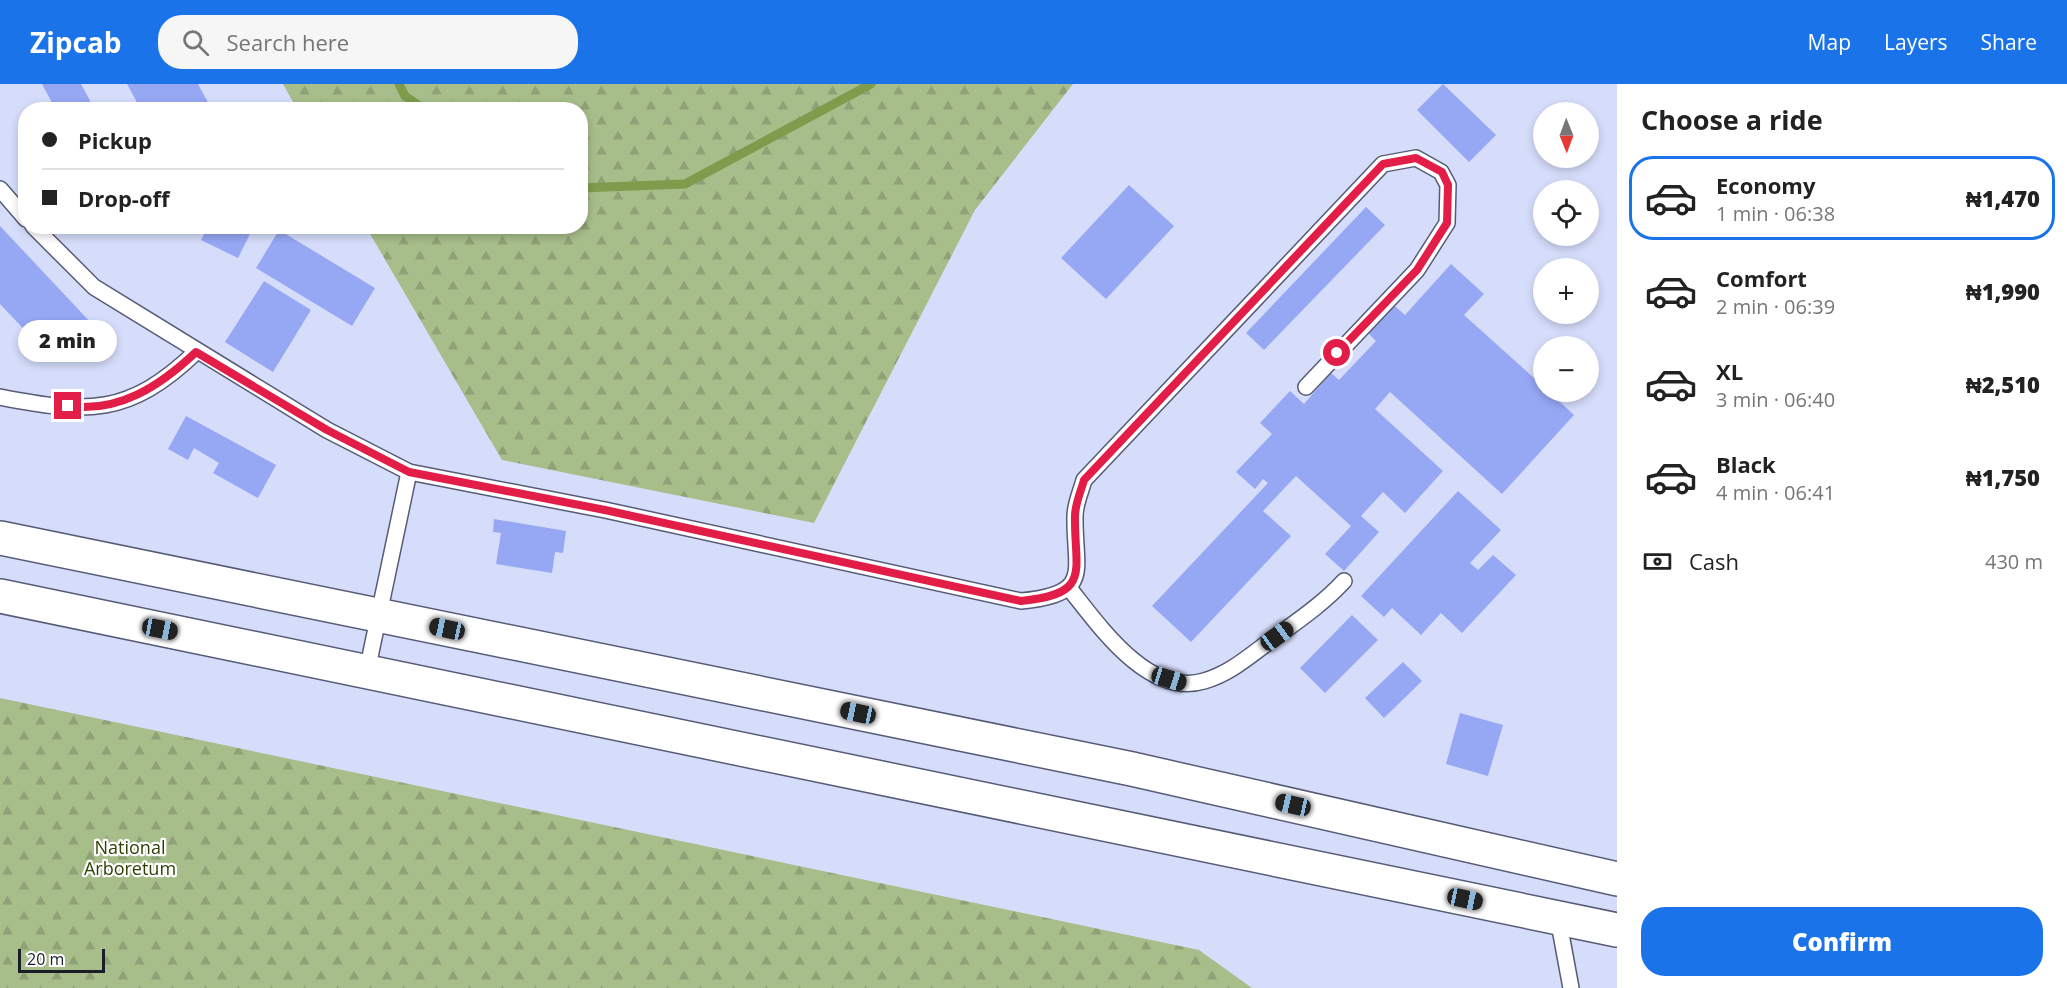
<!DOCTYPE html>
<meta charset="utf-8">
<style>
body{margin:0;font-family:"Open Sans",sans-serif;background:#f6f6f6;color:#222;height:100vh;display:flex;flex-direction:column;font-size:22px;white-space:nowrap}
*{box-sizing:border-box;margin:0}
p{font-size:20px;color:#767676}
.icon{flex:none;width:33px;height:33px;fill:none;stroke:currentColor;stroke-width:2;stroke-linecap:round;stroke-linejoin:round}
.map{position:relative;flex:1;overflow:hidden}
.panel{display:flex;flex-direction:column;background:#fff;width:450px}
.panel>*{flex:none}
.top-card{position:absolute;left:18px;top:18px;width:570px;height:132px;border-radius:24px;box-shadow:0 3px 9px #0003;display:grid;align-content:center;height:132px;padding:0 24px;background:#fff}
.needle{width:39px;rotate:179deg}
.controls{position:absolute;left:1533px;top:18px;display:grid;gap:12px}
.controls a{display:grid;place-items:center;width:66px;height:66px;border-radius:50%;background:#fff;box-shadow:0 3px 9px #0003;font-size:30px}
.scale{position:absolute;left:18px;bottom:15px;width:87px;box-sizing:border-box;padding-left:6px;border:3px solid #1a1d27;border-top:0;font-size:16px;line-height:21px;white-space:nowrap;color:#1a1d27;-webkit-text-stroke:4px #fff;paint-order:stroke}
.end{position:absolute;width:27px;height:27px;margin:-14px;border:8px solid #e11d48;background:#fff;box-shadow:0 0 0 3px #fff}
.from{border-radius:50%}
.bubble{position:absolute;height:42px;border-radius:21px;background:#fff;box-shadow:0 3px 9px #0003;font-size:20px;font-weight:800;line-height:42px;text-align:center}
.car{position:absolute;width:18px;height:36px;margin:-18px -9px;border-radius:8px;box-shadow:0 0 4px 2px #0007;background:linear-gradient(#222 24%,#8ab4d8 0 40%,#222 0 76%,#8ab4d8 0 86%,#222 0)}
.top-card b{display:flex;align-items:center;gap:21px;height:57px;font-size:22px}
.top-card b+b{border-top:2px solid #e0e0e0}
.top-card i{width:15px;height:15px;background:#222}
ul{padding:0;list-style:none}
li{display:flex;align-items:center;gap:18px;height:84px;margin:0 12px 9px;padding:0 12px;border:3px solid transparent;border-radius:24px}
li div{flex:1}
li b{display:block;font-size:22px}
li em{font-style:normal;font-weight:800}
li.active{border-color:#1a73e8}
li>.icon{width:54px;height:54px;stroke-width:1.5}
h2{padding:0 24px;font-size:27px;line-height:72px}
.pay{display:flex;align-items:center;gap:15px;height:66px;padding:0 24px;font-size:22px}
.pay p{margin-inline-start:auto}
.action{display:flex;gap:12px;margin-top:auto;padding:12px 24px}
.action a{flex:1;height:69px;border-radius:24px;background:#1a73e8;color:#fff;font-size:24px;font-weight:800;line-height:69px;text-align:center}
header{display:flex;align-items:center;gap:36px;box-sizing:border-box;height:84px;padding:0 30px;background:#1a73e8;color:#fff}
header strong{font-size:28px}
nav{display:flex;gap:33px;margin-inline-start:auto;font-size:21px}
.search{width:420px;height:54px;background:#f6f6f6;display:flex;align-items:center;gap:15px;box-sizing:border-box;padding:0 21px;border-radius:24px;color:#767676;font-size:22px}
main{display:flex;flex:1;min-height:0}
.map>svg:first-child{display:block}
.forest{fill:url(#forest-firs)}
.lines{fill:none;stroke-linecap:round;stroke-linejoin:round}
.stream{stroke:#7e9c4c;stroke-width:9}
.building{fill:#96a7f4}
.lane-casing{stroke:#565c76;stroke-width:18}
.secondary-casing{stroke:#565c76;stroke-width:36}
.lane{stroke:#fff;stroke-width:15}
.secondary{stroke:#fff;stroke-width:33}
.route{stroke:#e11d48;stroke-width:8}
.labels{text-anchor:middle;stroke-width:4.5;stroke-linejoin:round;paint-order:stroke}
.park-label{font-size:18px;fill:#2e4204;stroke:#fff}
</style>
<header>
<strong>Zipcab</strong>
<div class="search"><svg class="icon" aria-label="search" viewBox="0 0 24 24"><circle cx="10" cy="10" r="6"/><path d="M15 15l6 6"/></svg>Search here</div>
<nav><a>Map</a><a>Layers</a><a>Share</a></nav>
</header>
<main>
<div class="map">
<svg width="1617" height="904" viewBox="0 0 1617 904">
<defs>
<pattern id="forest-firs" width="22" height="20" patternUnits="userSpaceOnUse" patternTransform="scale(1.5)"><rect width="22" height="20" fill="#a7bd8a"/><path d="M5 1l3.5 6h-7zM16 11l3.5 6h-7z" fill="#8fa277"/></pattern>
</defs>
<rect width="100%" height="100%" fill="#d6ddfb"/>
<g class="forest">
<polygon points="283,0 1073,0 975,126 814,439 502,376 366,143 580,142 580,26 297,25"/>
<polygon points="0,614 1199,866 1252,904 0,904"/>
</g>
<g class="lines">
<g class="stream">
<polyline points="399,0 405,12 425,26"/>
<polyline points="580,104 685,100 871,0"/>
</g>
</g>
<g class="building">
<polygon points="42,0 81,0 95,26 56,26"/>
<polygon points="127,0 198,0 212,26 141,26"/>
<polygon points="1443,0 1496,51 1469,78 1417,26"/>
<polygon points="1129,101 1174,142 1106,215 1061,174"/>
<polygon points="1366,123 1385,141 1264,266 1246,249"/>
<polygon points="0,142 93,241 54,277 0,220"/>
<polygon points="208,142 254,142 238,174 201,156"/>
<polygon points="279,146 375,204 352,242 256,184"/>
<polygon points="1451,180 1484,210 1464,231 1544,303 1544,308 1549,308 1574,331 1502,410 1390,308 1375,325 1443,387 1405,429 1383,408 1361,432 1379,448 1344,487 1325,470 1351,442 1296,392 1263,427 1291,452 1191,558 1152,522 1268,399 1263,395 1255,405 1236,388 1272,350 1260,339 1290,307 1304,320 1331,289 1339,296 1376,257 1364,245 1389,217 1405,231"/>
<polygon points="264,197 311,226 273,288 225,258"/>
<polygon points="186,332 276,381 258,414 213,389 219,379 194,364 188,376 168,365"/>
<polygon points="1458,407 1501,446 1470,479 1478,486 1493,471 1516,491 1462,549 1441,529 1421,551 1392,524 1384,533 1361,512"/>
<polygon points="494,435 566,447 563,469 555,468 552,489 496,480 501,449 493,448"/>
<polygon points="1352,531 1378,556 1325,609 1300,584"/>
<polygon points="1403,578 1422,597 1384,634 1365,614"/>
<polygon points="1460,629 1503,641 1488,692 1446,680"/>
</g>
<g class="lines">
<g class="lane-casing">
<g id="lane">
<polyline points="0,105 26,135"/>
<path d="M33 142 94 203 327 346 409 388 605 426 1021 517C1094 510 1074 487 1075 432 1075 420 1081 407 1084 396L1383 80 1416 74 1441 88 1448 101 1447 139 1417 186 1306 303"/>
<path d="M0 313C87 330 129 332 196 268"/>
<path d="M1069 504C1098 540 1148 614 1204 597 1228 590 1246 575 1266 560 1293 540 1321 522 1344 497"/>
<polyline points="367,587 409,388"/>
<polyline points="1558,834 1571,904"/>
</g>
</g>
<g class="secondary-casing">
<g id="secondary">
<polyline points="0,454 1132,685 1617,795"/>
<polyline points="0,512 1617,846"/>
</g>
</g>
<use href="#lane" class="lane"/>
<use href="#secondary" class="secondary"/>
</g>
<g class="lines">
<path class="route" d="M68 322C119 329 160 302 196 268L327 346 409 388 605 426 1021 517C1093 510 1074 487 1075 432 1075 420 1081 407 1084 396L1383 80 1416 74 1442 88 1448 101 1447 139 1417 186 1337 269"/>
</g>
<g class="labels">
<g class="park-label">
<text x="130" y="770">National<tspan x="130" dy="21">Arboretum</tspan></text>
</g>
</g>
</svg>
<div class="controls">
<a><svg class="needle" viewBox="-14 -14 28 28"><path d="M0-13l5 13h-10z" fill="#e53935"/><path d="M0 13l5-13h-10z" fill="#767676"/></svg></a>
<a><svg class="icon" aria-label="locate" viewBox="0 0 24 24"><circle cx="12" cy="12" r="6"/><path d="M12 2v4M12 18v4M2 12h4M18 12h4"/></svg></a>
<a>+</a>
<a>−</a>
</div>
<div class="scale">20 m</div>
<i class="end from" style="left:1337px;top:269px"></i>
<i class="end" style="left:68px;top:322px"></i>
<div class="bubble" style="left:18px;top:236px;width:99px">2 min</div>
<i class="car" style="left:160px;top:545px;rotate:101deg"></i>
<i class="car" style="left:447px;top:545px;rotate:282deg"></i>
<i class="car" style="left:1277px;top:552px;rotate:54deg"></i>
<i class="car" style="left:1169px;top:595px;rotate:107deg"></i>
<i class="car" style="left:858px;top:629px;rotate:282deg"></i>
<i class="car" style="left:1293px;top:721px;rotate:283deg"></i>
<i class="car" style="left:1465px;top:815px;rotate:102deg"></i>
<div class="top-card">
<b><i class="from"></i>Pickup</b>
<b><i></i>Drop-off</b>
</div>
</div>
<section class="panel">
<h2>Choose a ride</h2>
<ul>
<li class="active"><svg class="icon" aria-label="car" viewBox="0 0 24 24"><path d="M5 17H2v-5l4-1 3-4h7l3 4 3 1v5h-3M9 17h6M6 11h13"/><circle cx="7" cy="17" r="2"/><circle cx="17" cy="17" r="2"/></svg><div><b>Economy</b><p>1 min · 06:38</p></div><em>₦1,470</em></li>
<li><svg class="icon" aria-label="car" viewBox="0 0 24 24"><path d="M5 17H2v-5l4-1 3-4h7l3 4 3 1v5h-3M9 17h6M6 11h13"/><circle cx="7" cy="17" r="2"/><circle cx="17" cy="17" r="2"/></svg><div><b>Comfort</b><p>2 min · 06:39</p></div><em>₦1,990</em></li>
<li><svg class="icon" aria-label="car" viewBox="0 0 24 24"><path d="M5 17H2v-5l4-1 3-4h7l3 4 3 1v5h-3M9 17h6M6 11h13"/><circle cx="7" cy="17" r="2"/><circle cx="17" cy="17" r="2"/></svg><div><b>XL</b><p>3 min · 06:40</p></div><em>₦2,510</em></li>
<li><svg class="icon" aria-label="car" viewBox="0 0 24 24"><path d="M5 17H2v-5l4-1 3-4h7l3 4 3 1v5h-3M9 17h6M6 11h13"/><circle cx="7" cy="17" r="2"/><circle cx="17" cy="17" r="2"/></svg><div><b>Black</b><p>4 min · 06:41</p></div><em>₦1,750</em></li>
</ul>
<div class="pay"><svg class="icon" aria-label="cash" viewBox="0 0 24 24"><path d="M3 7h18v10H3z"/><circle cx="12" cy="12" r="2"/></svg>Cash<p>430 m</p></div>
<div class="action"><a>Confirm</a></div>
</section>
</main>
